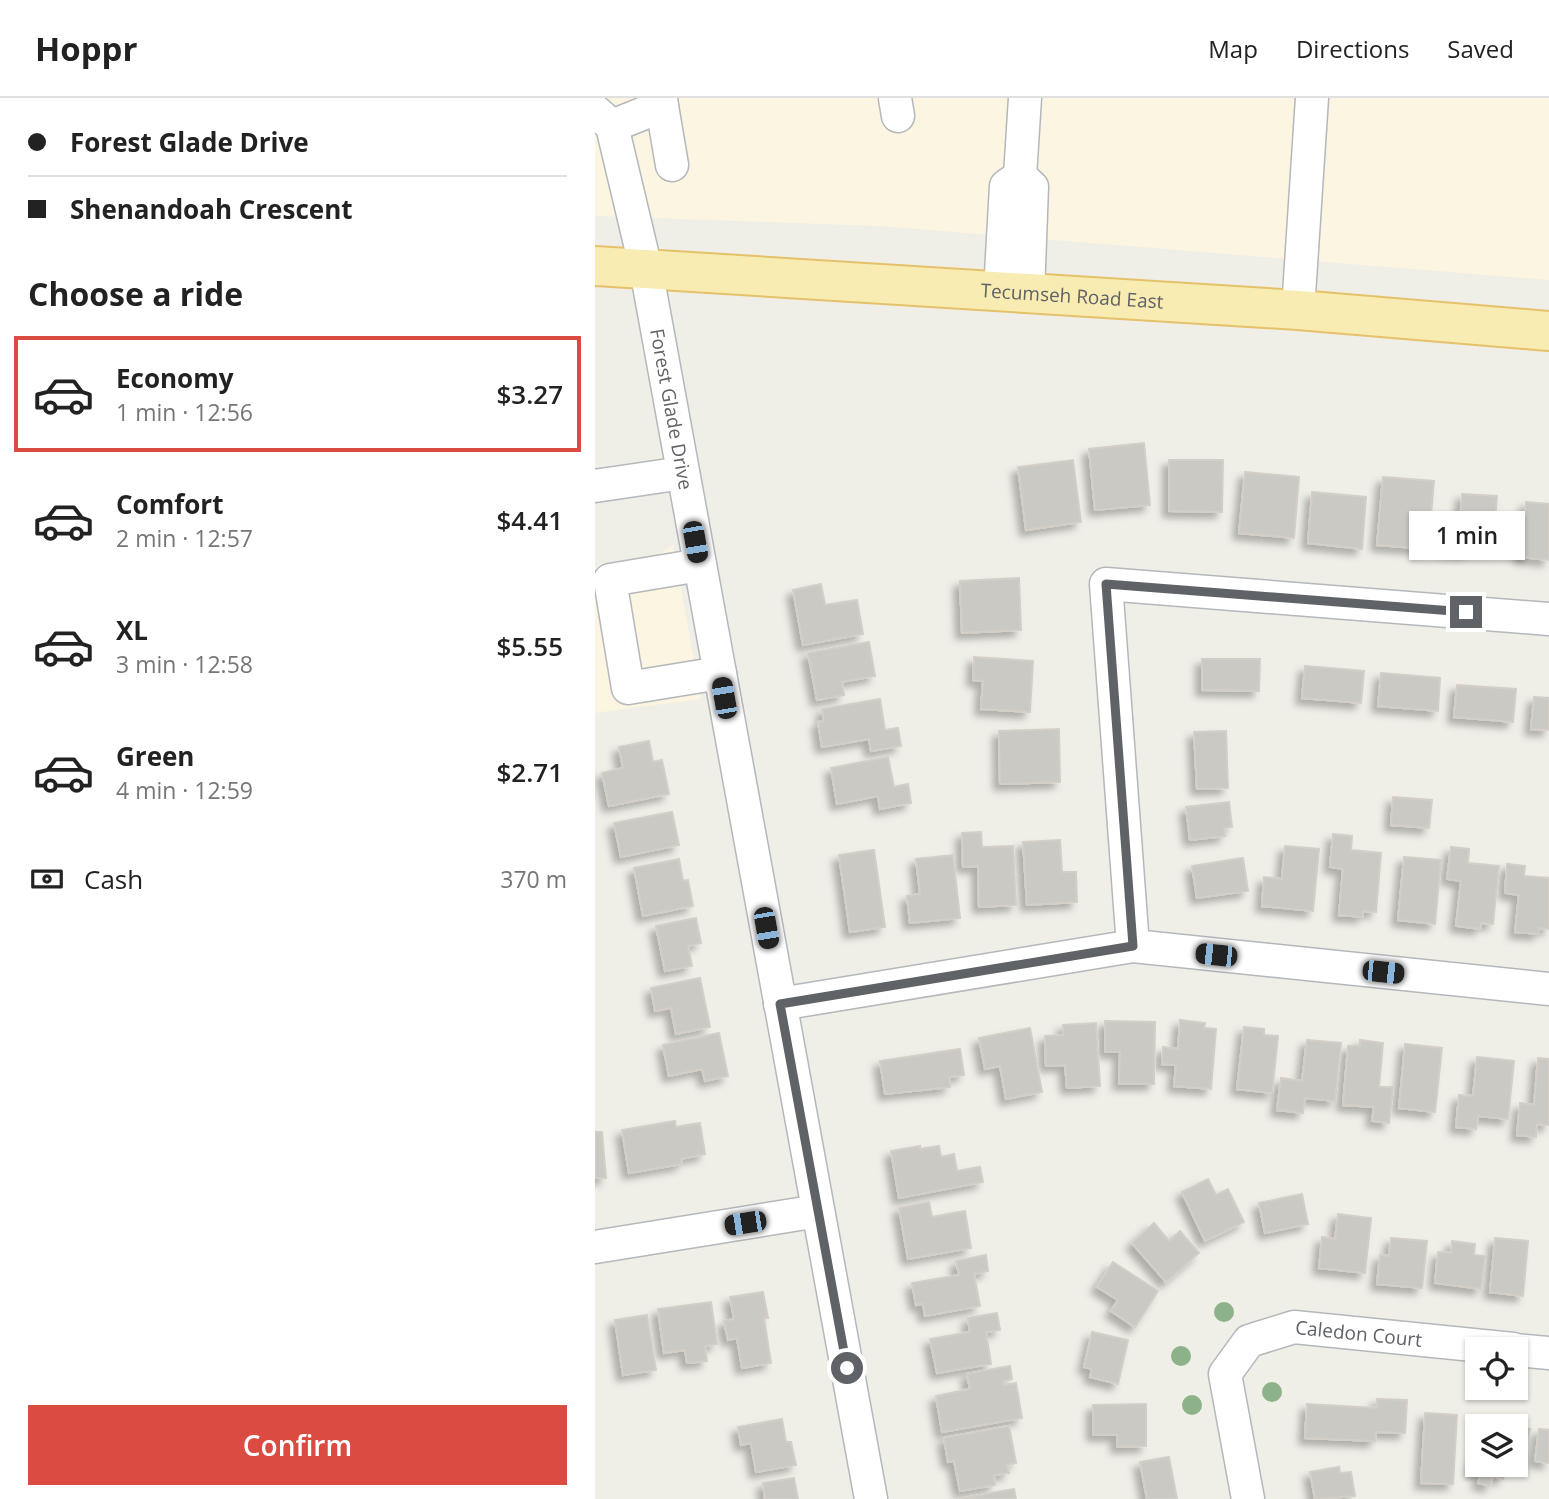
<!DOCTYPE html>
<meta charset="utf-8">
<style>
body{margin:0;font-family:"Open Sans",sans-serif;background:#f6f6f6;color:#222;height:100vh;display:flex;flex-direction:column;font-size:26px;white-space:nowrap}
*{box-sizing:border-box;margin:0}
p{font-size:23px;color:#767676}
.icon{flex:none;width:38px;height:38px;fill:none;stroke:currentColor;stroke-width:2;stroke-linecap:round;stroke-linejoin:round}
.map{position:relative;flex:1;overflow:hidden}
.drawer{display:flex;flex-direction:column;background:#fff;width:595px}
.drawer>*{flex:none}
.top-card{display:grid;align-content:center;height:154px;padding:0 28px;background:#fff}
.buttons{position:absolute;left:870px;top:1239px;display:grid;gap:14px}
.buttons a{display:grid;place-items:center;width:63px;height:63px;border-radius:0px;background:#fff;box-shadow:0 2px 5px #0004;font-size:35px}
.end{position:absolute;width:32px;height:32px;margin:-16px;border:9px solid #5f6266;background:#fff;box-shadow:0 0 0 4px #fff}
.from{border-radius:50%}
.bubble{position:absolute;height:49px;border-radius:0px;background:#fff;box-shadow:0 2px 5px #0004;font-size:23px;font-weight:600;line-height:49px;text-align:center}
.car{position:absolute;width:21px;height:42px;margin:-21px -10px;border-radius:9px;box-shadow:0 0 5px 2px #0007;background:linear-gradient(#222 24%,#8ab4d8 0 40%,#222 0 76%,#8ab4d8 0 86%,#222 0)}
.top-card b{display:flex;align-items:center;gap:24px;height:66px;font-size:26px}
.top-card b+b{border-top:2px solid #e0e0e0}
.top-card i{width:18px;height:18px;background:#222}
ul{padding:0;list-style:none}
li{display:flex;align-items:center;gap:21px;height:116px;margin:0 14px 10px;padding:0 14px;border:4px solid transparent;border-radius:0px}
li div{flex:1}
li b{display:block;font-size:26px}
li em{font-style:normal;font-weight:600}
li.selected{border-color:#db4b42}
li>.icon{width:63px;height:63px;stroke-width:1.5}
h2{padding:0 28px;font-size:32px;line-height:84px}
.pay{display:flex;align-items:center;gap:18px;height:77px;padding:0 28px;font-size:26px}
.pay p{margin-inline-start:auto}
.primary-button{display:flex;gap:14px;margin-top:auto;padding:14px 28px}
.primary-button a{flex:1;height:80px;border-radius:0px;background:#db4b42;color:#fff;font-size:28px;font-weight:600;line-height:80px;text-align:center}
header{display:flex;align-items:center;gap:42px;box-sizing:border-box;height:98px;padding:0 35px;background:#fff;border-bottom:2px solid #e0e0e0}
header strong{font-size:33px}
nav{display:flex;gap:38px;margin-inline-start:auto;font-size:24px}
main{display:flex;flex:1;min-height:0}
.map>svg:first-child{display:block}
.commercial{fill:#fbf5e1}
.building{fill:#cbc9c4;stroke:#d4cfc6;stroke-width:2;filter:url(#shadow)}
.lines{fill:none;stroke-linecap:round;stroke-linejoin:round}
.minor-casing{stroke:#b4b7bb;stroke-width:35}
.major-casing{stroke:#e6c16a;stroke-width:42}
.minor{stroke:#fff;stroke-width:32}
.major{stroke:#f8ecb3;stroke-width:38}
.tree{fill:#8db28a}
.route{stroke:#5f6266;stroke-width:9}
.labels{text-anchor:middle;stroke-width:6;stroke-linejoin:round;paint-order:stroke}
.street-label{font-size:19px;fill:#5f6266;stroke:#fff}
</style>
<header>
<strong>Hoppr</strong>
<nav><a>Map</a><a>Directions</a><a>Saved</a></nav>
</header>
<main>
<section class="drawer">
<div class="top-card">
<b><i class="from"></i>Forest Glade Drive</b>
<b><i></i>Shenandoah Crescent</b>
</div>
<h2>Choose a ride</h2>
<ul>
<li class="selected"><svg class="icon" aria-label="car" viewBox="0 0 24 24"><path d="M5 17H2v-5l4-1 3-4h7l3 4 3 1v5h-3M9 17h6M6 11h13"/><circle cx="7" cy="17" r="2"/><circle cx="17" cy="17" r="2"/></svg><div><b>Economy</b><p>1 min · 12:56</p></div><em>$3.27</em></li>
<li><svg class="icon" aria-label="car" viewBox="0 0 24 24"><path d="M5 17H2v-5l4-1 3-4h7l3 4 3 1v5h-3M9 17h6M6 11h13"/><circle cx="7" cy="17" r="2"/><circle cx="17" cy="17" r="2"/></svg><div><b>Comfort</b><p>2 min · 12:57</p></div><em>$4.41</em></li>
<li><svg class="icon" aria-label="car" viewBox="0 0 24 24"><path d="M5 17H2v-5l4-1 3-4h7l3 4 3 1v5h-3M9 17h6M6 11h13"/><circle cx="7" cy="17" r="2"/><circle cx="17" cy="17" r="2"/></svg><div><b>XL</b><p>3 min · 12:58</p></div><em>$5.55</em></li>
<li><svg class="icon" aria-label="car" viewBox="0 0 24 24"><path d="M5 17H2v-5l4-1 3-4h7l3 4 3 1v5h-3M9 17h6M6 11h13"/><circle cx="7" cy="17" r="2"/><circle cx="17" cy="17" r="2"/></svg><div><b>Green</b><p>4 min · 12:59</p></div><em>$2.71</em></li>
</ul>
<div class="pay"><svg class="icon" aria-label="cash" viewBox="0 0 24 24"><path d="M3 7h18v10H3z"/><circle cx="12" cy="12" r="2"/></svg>Cash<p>370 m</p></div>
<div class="primary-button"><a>Confirm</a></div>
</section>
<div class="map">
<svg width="954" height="1401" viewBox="0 0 954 1401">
<defs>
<filter id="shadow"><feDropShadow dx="-6" dy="6" stdDeviation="3.5" flood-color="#0004"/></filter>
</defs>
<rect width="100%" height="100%" fill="#efeee7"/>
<g class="commercial">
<polygon points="0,0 954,0 954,182 284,128 0,118"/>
<polygon points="78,447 106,601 0,615 0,469 56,461"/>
</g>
<g class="building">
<polygon points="549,345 555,407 500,412 494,351"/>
<polygon points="478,362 486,424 431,432 423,369"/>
<polygon points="574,362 628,362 627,414 574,413"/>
<polygon points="650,374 704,379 699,440 644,435"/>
<polygon points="788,379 839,383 833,451 782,447"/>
<polygon points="717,394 771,399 767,451 713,445"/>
<polygon points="867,396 902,398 898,450 875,448 874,454 850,452 852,425 865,426"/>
<polygon points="931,404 954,406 954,462 925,459"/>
<polygon points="424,480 426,532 367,535 365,483"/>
<polygon points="226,486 230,507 262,502 268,536 208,547 198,492"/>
<polygon points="274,544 280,578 247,584 249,597 222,602 213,555"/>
<polygon points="379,559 438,563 435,614 386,611 388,583 378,582"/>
<polygon points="607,561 665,561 664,593 607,592"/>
<polygon points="710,568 769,573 766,605 707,600"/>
<polygon points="786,575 845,580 843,613 783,608"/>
<polygon points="862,587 921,591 918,624 859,619"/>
<polygon points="939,599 954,600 954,632 936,631"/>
<polygon points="285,601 290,632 303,630 306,648 276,653 274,641 227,649 223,624 229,623 227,611"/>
<polygon points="464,631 465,684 405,686 404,633"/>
<polygon points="631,633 633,690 602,691 599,634"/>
<polygon points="54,643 58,664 67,662 74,696 14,708 7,675 28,670 24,649"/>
<polygon points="293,659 299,689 313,686 316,705 285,711 283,698 242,706 236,670"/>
<polygon points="798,699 837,702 834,730 796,727"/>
<polygon points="634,704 637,729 629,730 630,738 595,742 591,709"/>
<polygon points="77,714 84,747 26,759 19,725"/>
<polygon points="386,734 387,749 418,748 421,807 384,809 383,768 368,769 367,735"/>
<polygon points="738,736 757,738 756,752 786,755 781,814 768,813 768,819 744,817 748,771 735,769"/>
<polygon points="465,742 467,774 481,774 482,804 432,807 428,744"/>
<polygon points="690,748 724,751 718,813 667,808 669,779 687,781"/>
<polygon points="856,749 874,751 873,765 904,768 898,826 886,825 885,831 861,828 866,783 852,781"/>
<polygon points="279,752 290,829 255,834 244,757"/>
<polygon points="358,757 365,820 315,825 312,798 325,796 321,761"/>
<polygon points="809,759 846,762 840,826 803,822"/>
<polygon points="648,760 653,793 602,800 597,768"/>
<polygon points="84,761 88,783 93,782 98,808 48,818 39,770"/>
<polygon points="912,766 930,768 929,778 954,780 954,831 944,830 944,836 920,834 924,797 910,795"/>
<polygon points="101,820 106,845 93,848 97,868 70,873 61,828"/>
<polygon points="105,880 115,929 81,936 76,910 60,913 56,890"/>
<polygon points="585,922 610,925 609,930 621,931 616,991 579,988 581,967 567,966 568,949 583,951"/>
<polygon points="510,923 560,924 559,986 524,986 525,954 510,954"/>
<polygon points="501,925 505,988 472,990 470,967 451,968 450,938 468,937 468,927"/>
<polygon points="649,929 669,931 669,937 683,938 677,995 642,991"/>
<polygon points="435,930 447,994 411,1001 405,968 390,971 384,940"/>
<polygon points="124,935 133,978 110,983 107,971 74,978 68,947"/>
<polygon points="712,942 746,945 740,1003 710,1000 708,1015 682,1012 686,980 707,983"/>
<polygon points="765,942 788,945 784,989 798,989 794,1025 777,1023 779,1009 748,1007 753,948 765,948"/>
<polygon points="810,946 847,950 840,1014 804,1010"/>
<polygon points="365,951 369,977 354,979 355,989 290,996 285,963"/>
<polygon points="882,959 919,963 913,1021 883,1018 881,1031 861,1029 864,997 878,998"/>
<polygon points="943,960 954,961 954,1027 942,1026 941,1039 922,1037 925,1005 939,1007"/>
<polygon points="80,1023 81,1029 105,1025 110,1056 86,1061 87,1066 34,1075 27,1032"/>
<polygon points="0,1034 7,1034 11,1080 0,1080"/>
<polygon points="325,1048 325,1051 344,1048 346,1059 359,1056 362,1073 385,1069 388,1084 304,1100 296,1053"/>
<polygon points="613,1081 621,1097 633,1091 649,1124 610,1143 587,1094"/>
<polygon points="707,1096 713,1126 670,1135 664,1105"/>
<polygon points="334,1104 337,1119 370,1113 376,1150 313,1161 304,1110"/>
<polygon points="743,1116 776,1120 770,1175 724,1170 727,1139 740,1141"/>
<polygon points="559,1125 574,1143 585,1133 604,1155 571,1184 537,1145"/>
<polygon points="796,1140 832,1143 827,1190 782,1186 785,1157 794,1158"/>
<polygon points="900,1140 933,1143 928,1198 895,1194"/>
<polygon points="857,1143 880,1146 879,1157 890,1158 886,1191 840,1185 843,1154 856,1155"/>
<polygon points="391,1157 393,1173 379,1176 385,1208 330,1218 328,1206 321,1207 317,1185 364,1177 361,1163"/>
<polygon points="518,1164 563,1193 540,1229 516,1213 523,1202 502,1189"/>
<polygon points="168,1194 173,1220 169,1220 176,1265 147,1270 142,1240 133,1242 129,1223 139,1221 135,1199"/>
<polygon points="116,1204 122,1246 110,1248 112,1263 92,1265 90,1252 69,1255 63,1211"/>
<polygon points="402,1215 405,1232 391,1234 396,1266 342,1275 335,1241 375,1234 373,1220"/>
<polygon points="52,1217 61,1272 28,1277 20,1222"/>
<polygon points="497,1234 533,1242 523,1286 495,1279 497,1271 489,1269"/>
<polygon points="415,1268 417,1281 408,1283 409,1287 421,1285 427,1320 347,1334 341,1298 375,1291 372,1276"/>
<polygon points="782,1301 812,1302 810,1335 781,1334 780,1343 710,1340 712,1306 782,1310"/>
<polygon points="551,1306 551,1348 522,1349 522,1337 498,1337 498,1307"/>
<polygon points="830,1315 862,1317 858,1386 826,1385"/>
<polygon points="890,1318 935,1331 927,1360 920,1358 920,1328 888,1328"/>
<polygon points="187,1321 191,1344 196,1344 201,1367 161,1374 156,1345 146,1347 143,1329"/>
<polygon points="414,1328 421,1365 412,1367 414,1375 399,1377 400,1387 365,1393 359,1363 353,1364 349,1340"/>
<polygon points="944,1331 954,1332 954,1365 940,1363"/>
<polygon points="882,1350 882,1367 911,1367 908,1381 898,1378 895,1388 883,1385 886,1375 876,1372"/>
<polygon points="574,1359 582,1401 552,1401 545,1364"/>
<polygon points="744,1369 745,1375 756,1374 760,1398 720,1401 715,1374"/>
<polygon points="199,1380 203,1401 170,1401 168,1385"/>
<polygon points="419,1391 421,1401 364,1401"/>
</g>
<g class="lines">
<g class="minor-casing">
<g id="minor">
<polyline points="300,0 303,18"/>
<polyline points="67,8 77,67"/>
<path id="s1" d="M0 13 17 28 51 171 276 1401"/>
<polyline points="17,28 67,8 66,0"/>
<polyline points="425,78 430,0"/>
<polyline points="405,193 411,88 425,78 437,89 433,195"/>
<polyline points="703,212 717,0"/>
<polyline points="0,388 88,375"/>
<polyline points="105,467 15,482 33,590 125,575"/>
<polyline points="538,848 511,486 954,521"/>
<polyline points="185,906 538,848 954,891"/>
<polyline points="0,1149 223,1113"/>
<polyline points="920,1252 954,1255"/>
<path id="s2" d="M653 1401 630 1276 654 1243 699 1229 918 1251"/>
</g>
</g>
<g class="major-casing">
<g id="major">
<path id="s3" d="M0 168 703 212 954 233"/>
</g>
</g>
<use href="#minor" class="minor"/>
<use href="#major" class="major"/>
</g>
<g class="tree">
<circle cx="629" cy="1214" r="10"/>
<circle cx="586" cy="1258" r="10"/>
<circle cx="677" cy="1294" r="10"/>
<circle cx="597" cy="1307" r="10"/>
</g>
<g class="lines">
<polyline class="route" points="252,1270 185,906 538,848 511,486 871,514"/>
</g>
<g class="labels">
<g class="street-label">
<text dy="7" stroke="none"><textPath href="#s3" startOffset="478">Tecumseh Road East</textPath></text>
<text dy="7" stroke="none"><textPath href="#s1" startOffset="312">Forest Glade Drive</textPath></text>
<text dy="7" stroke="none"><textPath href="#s2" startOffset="280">Caledon Court</textPath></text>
</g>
</g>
</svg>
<div class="buttons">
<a><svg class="icon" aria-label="locate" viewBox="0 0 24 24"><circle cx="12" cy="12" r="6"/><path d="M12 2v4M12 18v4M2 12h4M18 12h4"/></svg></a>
<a><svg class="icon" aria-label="layers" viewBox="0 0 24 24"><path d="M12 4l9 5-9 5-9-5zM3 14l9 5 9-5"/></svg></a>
</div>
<i class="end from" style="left:252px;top:1270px"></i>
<i class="end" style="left:871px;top:514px"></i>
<div class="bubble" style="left:814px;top:413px;width:116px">1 min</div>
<i class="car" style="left:100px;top:444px;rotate:170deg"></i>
<i class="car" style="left:129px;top:600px;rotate:350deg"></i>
<i class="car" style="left:171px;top:830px;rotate:170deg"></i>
<i class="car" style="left:621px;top:857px;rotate:276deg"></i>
<i class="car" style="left:788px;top:874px;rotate:96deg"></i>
<i class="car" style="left:150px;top:1125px;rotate:261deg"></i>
</div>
</main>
